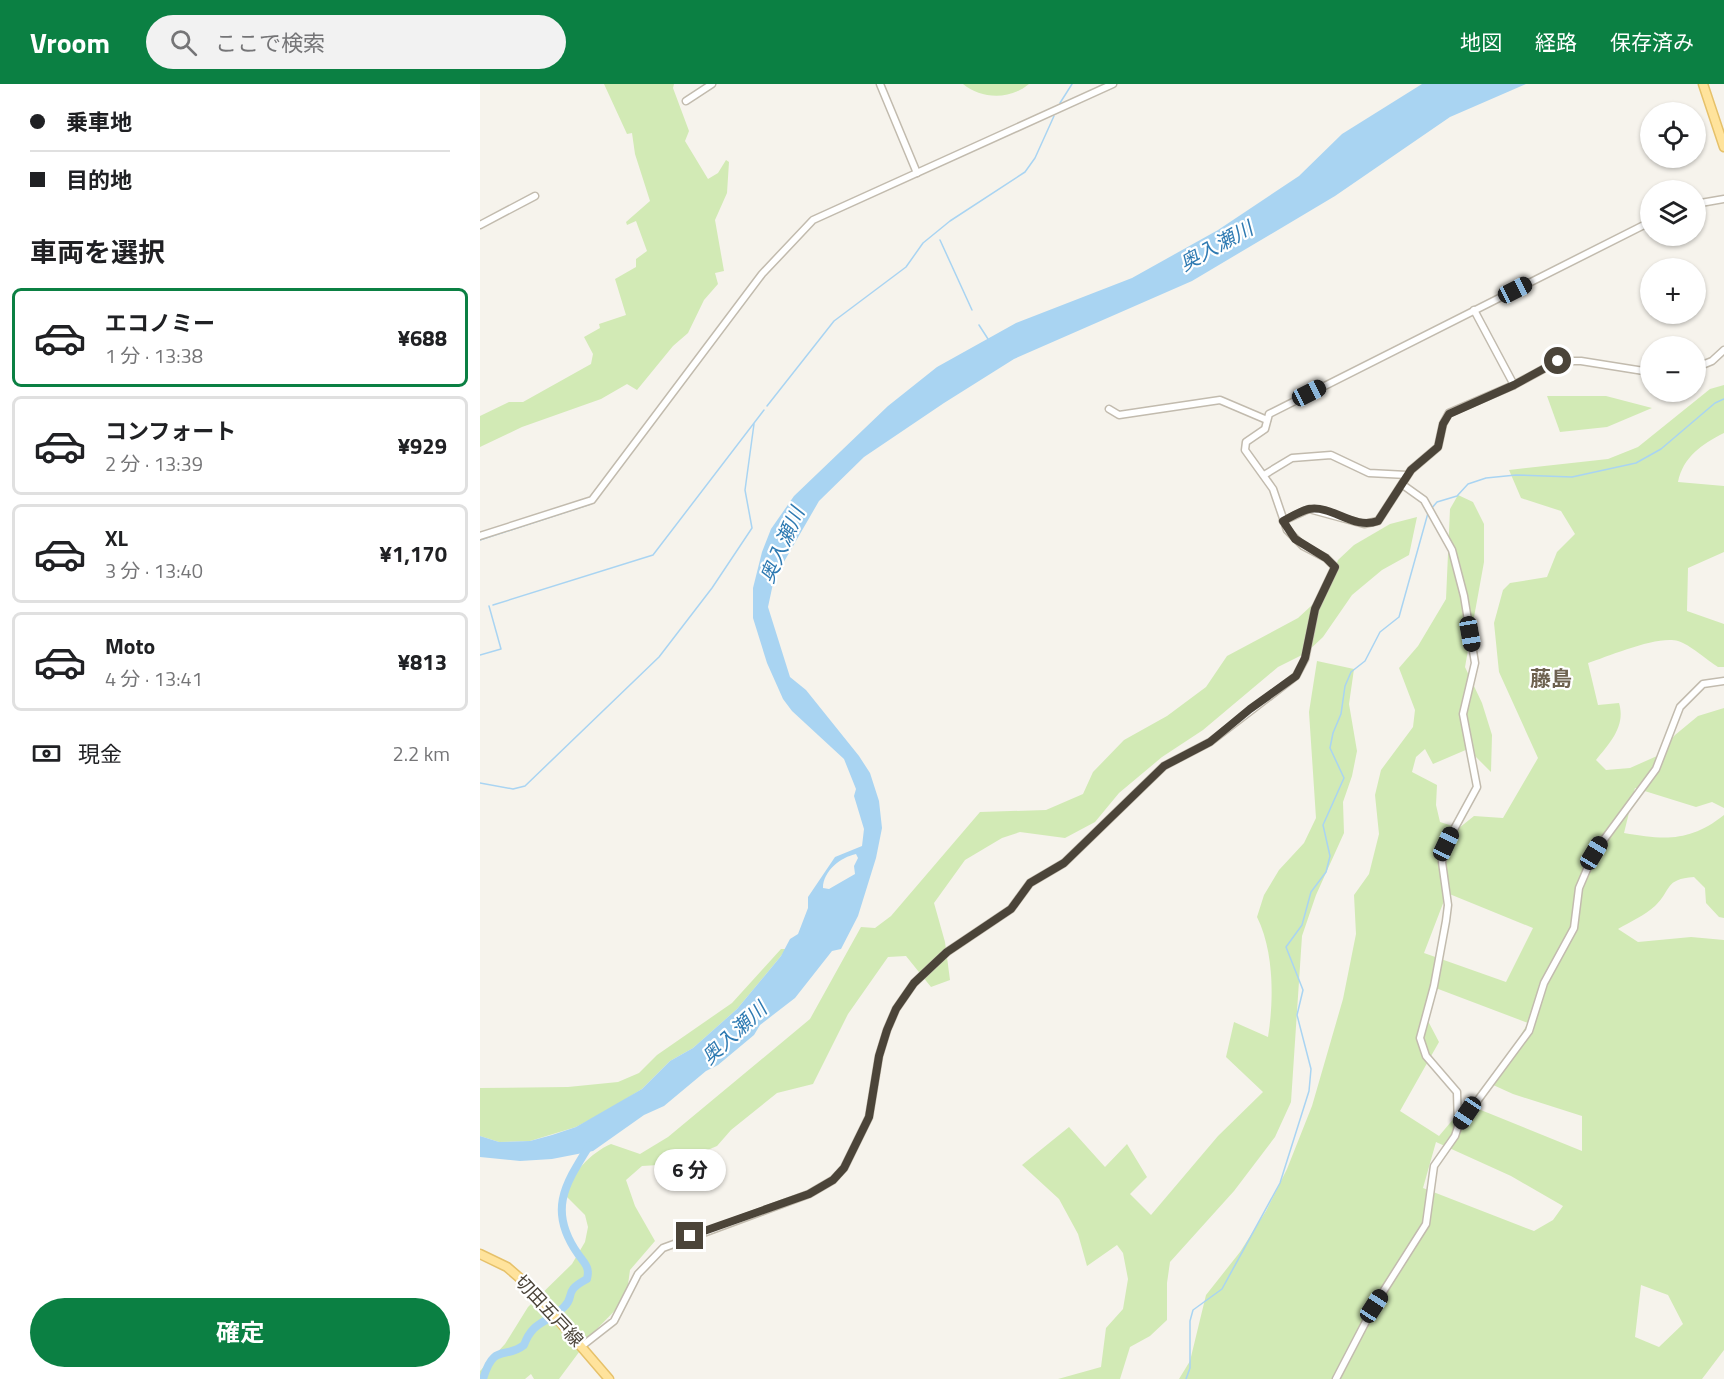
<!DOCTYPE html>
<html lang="ja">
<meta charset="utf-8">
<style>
body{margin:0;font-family:"Titillium Web","Noto Sans JP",sans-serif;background:#f2f2f2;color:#202124;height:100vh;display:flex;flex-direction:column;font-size:22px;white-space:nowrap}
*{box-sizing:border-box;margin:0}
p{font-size:20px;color:#757577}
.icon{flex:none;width:33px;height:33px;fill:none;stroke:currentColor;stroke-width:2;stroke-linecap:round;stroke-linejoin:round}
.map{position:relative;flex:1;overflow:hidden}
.side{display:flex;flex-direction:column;background:#fff;width:480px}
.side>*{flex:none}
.banner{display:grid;align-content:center;height:132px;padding:0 30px;background:#fff}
.buttons{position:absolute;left:1160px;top:18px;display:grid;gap:12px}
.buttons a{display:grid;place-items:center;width:66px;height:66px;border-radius:50%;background:#fff;box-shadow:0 2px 4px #0004;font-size:30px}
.end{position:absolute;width:27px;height:27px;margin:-14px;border:8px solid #4b4439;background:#fff;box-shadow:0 0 0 3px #fff}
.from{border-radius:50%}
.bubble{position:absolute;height:42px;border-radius:21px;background:#fff;box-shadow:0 2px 4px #0004;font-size:20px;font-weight:700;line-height:42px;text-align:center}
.car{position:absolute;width:18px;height:36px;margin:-18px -9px;border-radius:8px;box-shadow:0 0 4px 2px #0007;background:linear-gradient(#222 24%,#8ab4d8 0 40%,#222 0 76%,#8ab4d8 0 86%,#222 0)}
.banner b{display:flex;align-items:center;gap:21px;height:57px;font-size:22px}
.banner b+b{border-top:2px solid #e0e0e0}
.banner i{width:15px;height:15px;background:#202124}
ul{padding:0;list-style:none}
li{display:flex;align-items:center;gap:18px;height:99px;margin:0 12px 9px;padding:0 18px;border:3px solid #e0e0e0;border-radius:9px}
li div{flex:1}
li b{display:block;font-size:22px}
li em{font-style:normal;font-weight:700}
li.active{border-color:#0b8043}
li>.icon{width:54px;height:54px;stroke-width:1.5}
h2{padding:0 30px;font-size:27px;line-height:72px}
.pay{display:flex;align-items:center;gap:15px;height:66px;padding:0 30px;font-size:22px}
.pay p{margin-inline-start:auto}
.action{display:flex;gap:12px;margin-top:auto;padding:12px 30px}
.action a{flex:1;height:69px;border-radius:36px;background:#0b8043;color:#fff;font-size:24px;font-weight:700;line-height:69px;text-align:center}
header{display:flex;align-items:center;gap:36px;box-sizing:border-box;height:84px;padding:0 30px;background:#0b8043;color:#fff}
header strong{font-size:28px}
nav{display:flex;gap:33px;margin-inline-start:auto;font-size:21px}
.search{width:420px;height:54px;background:#f2f2f2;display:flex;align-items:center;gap:15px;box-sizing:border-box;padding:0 21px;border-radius:33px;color:#757577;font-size:22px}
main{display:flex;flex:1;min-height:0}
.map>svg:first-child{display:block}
.green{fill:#d2eab5;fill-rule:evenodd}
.water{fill:#a9d4f2;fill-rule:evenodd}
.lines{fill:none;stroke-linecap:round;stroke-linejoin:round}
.stream{stroke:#a9d4f2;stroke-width:1.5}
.river{stroke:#a9d4f2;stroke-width:8}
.minor-casing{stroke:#c2bbae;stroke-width:9}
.major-casing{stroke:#e6c16a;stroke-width:11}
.minor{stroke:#fff;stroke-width:6}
.major{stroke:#ffe39c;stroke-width:8}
.route{stroke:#4b4439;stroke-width:8}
.labels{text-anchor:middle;stroke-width:4.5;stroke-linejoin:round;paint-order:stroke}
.street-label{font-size:18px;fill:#4b4439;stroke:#fff}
.water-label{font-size:20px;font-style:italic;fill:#2e7ab2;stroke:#fff}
.quarter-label{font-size:21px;font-weight:bold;fill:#6e6250;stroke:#fff}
</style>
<header>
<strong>Vroom</strong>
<div class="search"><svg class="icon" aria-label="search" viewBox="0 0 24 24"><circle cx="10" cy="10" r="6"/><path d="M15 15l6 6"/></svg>ここで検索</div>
<nav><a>地図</a><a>経路</a><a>保存済み</a></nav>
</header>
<main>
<section class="side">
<div class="banner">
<b><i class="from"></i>乗車地</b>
<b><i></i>目的地</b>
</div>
<h2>車両を選択</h2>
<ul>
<li class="active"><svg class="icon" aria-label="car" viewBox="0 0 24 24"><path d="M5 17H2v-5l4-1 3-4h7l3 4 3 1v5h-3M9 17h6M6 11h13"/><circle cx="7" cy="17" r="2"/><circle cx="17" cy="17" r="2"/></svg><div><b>エコノミー</b><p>1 分 · 13:38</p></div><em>¥688</em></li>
<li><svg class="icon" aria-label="car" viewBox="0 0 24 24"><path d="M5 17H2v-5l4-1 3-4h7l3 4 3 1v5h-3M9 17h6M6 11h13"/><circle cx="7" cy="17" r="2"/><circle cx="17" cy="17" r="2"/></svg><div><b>コンフォート</b><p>2 分 · 13:39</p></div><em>¥929</em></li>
<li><svg class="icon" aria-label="car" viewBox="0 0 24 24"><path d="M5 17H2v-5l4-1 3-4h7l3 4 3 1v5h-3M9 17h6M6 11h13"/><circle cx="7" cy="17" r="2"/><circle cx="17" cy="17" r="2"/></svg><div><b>XL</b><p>3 分 · 13:40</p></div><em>¥1,170</em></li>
<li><svg class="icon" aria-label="car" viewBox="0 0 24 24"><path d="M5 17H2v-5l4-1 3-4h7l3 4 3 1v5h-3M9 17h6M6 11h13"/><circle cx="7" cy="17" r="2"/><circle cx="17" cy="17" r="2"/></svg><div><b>Moto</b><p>4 分 · 13:41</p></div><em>¥813</em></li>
</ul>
<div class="pay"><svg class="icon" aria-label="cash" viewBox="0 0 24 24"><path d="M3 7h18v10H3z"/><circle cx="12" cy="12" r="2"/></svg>現金<p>2.2 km</p></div>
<div class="action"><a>確定</a></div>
</section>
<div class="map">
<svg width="1244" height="1295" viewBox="0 0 1244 1295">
<rect width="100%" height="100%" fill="#f6f3ec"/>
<g class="green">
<polygon points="124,0 194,0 193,4 209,47 205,57 228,95 238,89 246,76 249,78 247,109 235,136 244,187 235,189 238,200 224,216 208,249 193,262 157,306 147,300 121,315 42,343 0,363 0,332 29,318 43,318 111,280 113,270 104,253 120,244 119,240 146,231 135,195 156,183 156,175 167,167 156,137 147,141 146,138 170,117 155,70 152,49 147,50"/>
<path d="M483 0H549C530 16 501 15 483 0Z"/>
<path d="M1244 301V349C1222 360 1203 373 1198 398L1244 402V468L1208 484 1207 527 1244 540V583H1238C1227 576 1209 560 1198 557 1178 551 1129 572 1108 579L1118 621 1139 619C1146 642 1130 659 1116 676L1126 686 1150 684 1177 672 1195 651 1218 632 1244 624V724L1232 718 1216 723 1155 704 1144 749C1185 756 1210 758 1244 731V834L1239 833 1226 819 1225 804 1214 793C1184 795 1192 806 1175 822 1165 831 1150 838 1138 845L1158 858 1211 853 1244 856V1266L1222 1295H699L710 1277 726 1211 760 1168 786 1127 807 1085 832 1022 863 915 876 850 874 811 889 790 899 750 895 711 901 686 933 643 935 626 919 584 938 562 966 515 970 425 978 411 993 418 1004 440V478L985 583 1002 619 1012 651 1011 688 988 665 953 680 945 665 936 673 932 688 957 701 956 721 960 738 979 744 994 732 1023 734 1058 674 1019 588 1014 539 1023 506 1030 499 1067 493 1077 468 1095 450 1081 427 1041 414 1029 386 1128 375 1158 363 1230 305ZM967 809 1053 844 1026 898 944 869ZM953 903 1048 939 1011 1000 1033 1010 1102 1032V1067L986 1020 959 1052 920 1027 959 958 948 937ZM956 1058 1031 1092 1083 1122 1073 1136 1054 1147 943 1104ZM1161 1201 1188 1211 1203 1240 1179 1263 1155 1253Z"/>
<polygon points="1067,312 1126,312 1172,324 1127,343 1080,348"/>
<path d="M937 433 929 471 902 486 872 511 843 553 826 569 798 583 723 646 682 673 639 709 615 738 585 754 540 748 522 754 485 776 454 819 465 858 470 896 451 903 426 872 408 873 368 930 333 1000 297 1009 251 1046 237 1062 195 1080 162 1082 146 1096 155 1122 175 1157 150 1186 146 1215 114 1248 79 1295H54L51 1290 45 1295H0V1287L25 1260 48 1223 92 1180 105 1158 108 1143 105 1131 84 1110C93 1089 110 1069 131 1060L160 1070 188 1053 330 935 381 843 395 844 411 832 500 728 566 726 603 710 613 688 644 656 687 632 726 603 747 572 818 534 844 510 858 476 874 461 910 440Z"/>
<path d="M837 577 874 585 869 620 877 667 872 692 863 718 864 749 836 811 822 852 811 1018 795 1053 754 1107 690 1178 687 1199V1236L670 1252 650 1263 640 1295H578L621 1283 626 1244 643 1225 648 1195 643 1169 637 1161 607 1182 598 1150 579 1115 542 1081 589 1043 625 1083 647 1060 667 1093 650 1110 671 1131 738 1052 783 1008 746 973 754 938 788 953C794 916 794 867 777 833L784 811 799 786 824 759 836 734 829 628Z"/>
<polygon points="301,865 306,865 301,872 257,925 213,964 190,977 162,1005 128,1026 96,1043 50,1057 19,1058 0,1052 0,1004 88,1003 138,998 159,989 177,971 252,919"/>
</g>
<path class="water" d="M942 0H1046L970 33 855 112 712 197 534 275 464 319 384 373 339 417 294 495 288 523 310 593 326 606 379 672 390 689 399 717 402 744 396 774 378 832 361 865 352 867 315 914 280 941 274 951 238 981 226 987 184 1022 164 1031 113 1067 72 1075 40 1077 0 1073V1052L19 1058 50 1057 72 1051 96 1043 162 1005 190 977 213 964 257 925 301 872 310 855 318 850 328 824V813L355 773 382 762 384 745 374 712 376 705 364 675 312 627 303 615 287 579 273 534V504L282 468 291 445 314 412 408 322 457 283 536 239 652 194 738 146 819 92 862 50ZM376 770 378 774 374 782 375 790 349 805 343 804C343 787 361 773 376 770Z"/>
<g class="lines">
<g class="stream">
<polyline points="580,19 592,0"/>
<polyline points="460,156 492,226"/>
<polyline points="499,241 508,255"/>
<polyline points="287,322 354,237 426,183 443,159 470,137 545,88 555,74 574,32"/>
<polyline points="951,425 957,418 977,412 988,400 1006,394 1036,391 1092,393 1156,379 1181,365 1235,319 1244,315"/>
<polyline points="0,456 111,420 188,320"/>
<polyline points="13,521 173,471 284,326"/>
<polyline points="0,571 21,565 9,522"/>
<polyline points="0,699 33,705 45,702 179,573 232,504 272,444 265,406 274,340"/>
<polyline points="706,1295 710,1284 710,1237 713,1226 742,1205 800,1099 829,1007 831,985 817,931 823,906 806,863 822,841 831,808 846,788 850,772 843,741 864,694 850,664 853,649 861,630 865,602 871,588 885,577 900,548 919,533 948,429"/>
</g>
<path class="river" d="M3 1295C14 1258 25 1276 44 1261 53 1236 67 1240 84 1223 96 1212 82 1208 107 1195 110 1183 105 1180 98 1170 68 1127 84 1102 109 1062"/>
<g class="minor-casing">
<g id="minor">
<polyline points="400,0 437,89"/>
<polyline points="206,17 232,0"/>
<polyline points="1215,120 1244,115"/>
<polyline points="0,141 55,112"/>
<polyline points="994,226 1034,301"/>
<polyline points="1215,284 1232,277 1244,266"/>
<polyline points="629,325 639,331 740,316 787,336"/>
<polyline points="784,391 812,374 851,371 889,389 927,391"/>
<polyline points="803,437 829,425 884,440 898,437 931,386 958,363 963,340 969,329 1034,301 1078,277 1101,277 1170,288"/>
<polyline points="0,452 112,416 282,190 333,136 633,0"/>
<polyline points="978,1043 1049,947 1064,899 1094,844 1099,804 1114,769 1176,685 1200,623 1223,600 1244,597"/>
<polyline points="102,1262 134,1237 158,1190 183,1164 329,1110 353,1096 364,1084 389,1033 399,972 407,946 416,925 434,899 467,868 531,825 550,799 584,779 684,682 730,658 816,592 825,575 835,525 855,483 846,474 823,462 807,446 793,405 765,366 766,358 785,345 789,330 1170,138"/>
<polyline points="856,1295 894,1222 946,1140 954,1082 975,1052 978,1043 977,1008 946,972 940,954 954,902 966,837 968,821 962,778 966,760 997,703 983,630 995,579 984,512 972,466 944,416 923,401"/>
</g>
</g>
<g class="major-casing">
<g id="major">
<polyline points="1223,0 1244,63"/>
<polyline points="0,1170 27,1183 49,1202 129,1295"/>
</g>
</g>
<use href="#minor" class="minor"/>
<use href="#major" class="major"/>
</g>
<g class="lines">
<path class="route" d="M210 1152 329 1110 353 1096 364 1084 389 1033 399 972 407 946 416 925 434 899 467 868 531 825 550 799 584 779 684 682 730 658 770 625 816 592 825 574 835 525 855 483 846 474 815 455 803 437C811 433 820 427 829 425 853 421 873 446 898 437L931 386 958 363 963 340 969 330 1034 301 1078 277"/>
</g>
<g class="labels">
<g class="street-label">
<text transform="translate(69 1227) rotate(47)" y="6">切田五戸線</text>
</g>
<g class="water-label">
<text transform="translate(736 162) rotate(-29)" y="7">奥入瀬川</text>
<text transform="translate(302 461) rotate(-66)" y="7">奥入瀬川</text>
<text transform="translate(254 949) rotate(-43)" y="7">奥入瀬川</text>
</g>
<g class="quarter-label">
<text x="1071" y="602">藤島</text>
</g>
</g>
</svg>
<div class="buttons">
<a><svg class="icon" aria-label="locate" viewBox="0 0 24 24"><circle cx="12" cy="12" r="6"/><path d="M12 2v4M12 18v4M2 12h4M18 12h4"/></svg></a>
<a><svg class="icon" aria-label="layers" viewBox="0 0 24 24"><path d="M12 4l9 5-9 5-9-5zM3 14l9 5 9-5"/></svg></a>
<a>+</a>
<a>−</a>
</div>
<i class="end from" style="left:1078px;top:277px"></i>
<i class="end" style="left:210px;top:1152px"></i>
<div class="bubble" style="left:174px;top:1065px;width:72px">6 分</div>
<i class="car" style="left:1035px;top:206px;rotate:63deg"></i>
<i class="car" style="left:829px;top:309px;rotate:63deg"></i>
<i class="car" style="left:990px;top:550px;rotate:170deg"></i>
<i class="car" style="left:966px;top:760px;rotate:25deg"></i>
<i class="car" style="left:1114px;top:769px;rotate:31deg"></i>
<i class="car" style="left:987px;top:1029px;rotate:214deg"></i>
<i class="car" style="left:894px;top:1222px;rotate:33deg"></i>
</div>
</main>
